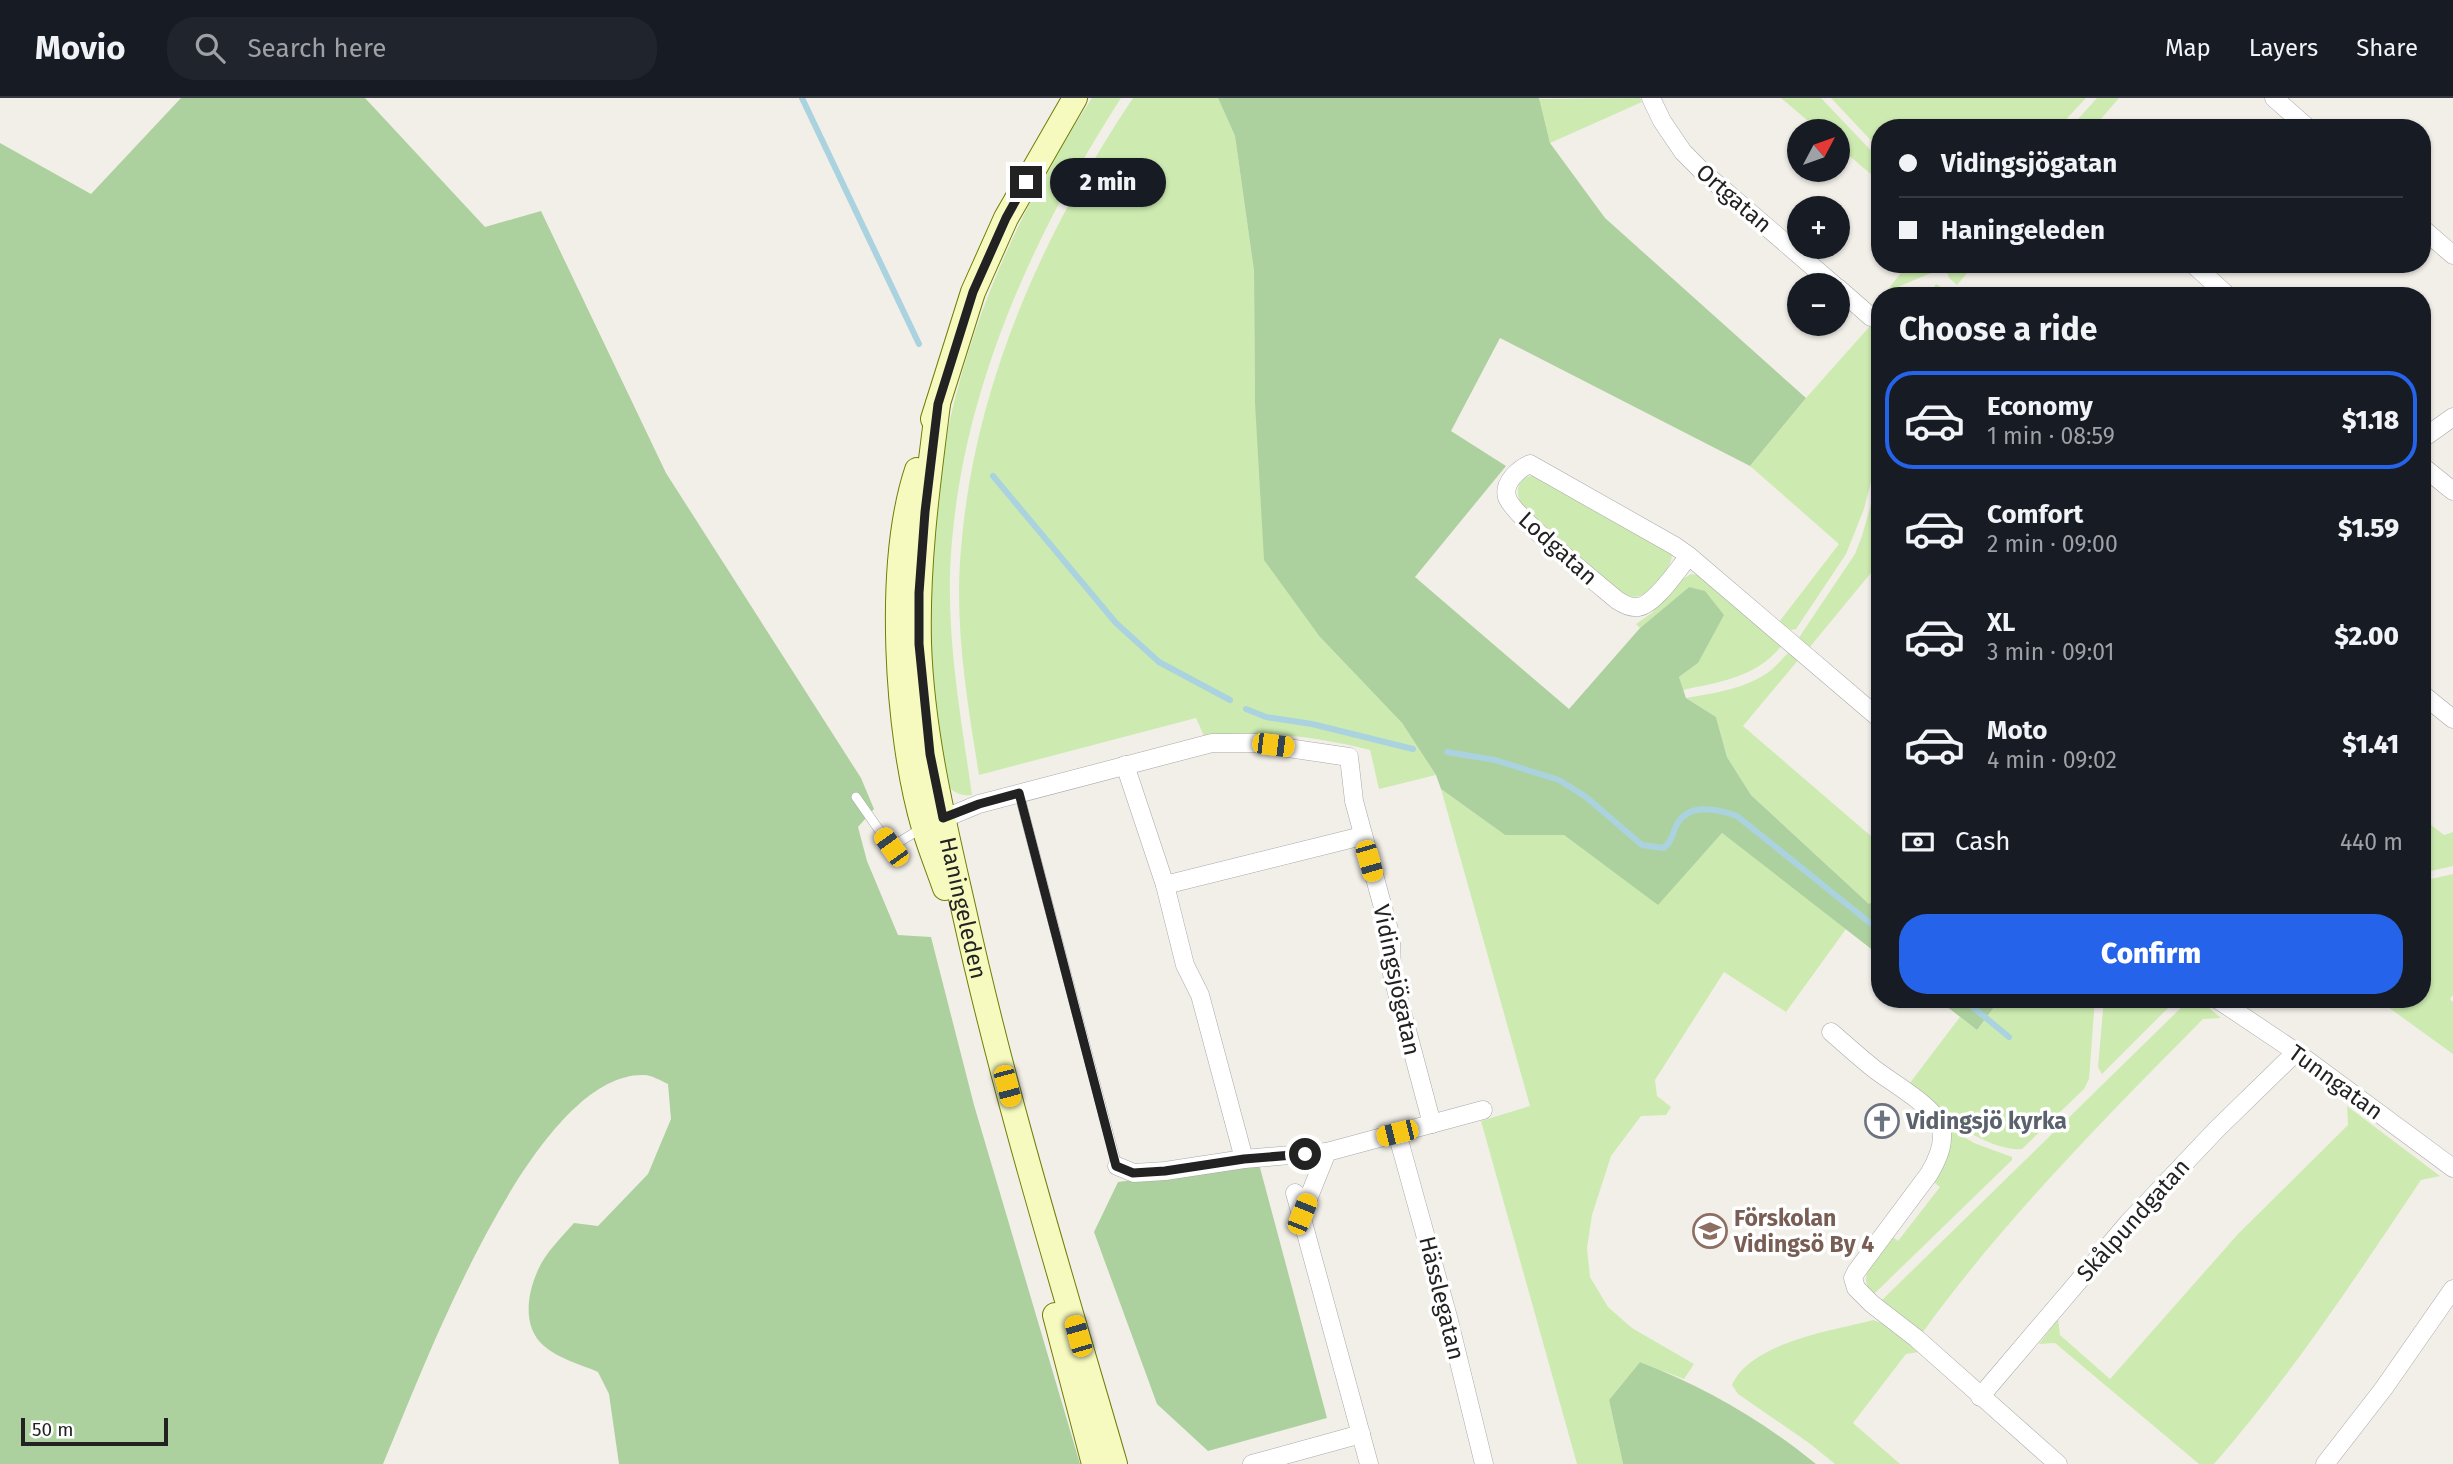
<!DOCTYPE html>
<meta charset="utf-8">
<style>
body{margin:0;font-family:"Fira Sans",sans-serif;background:#20242c;color:#f1f3f6;height:100vh;display:flex;flex-direction:column;font-size:26px;white-space:nowrap}
*{box-sizing:border-box;margin:0}
p{font-size:23px;color:#9ea1a6}
.icon{flex:none;width:38px;height:38px;fill:none;stroke:currentColor;stroke-width:2;stroke-linecap:round;stroke-linejoin:round}
.map{position:relative;flex:1;overflow:hidden}
.panel{position:absolute;left:1871px;top:189px;width:560px;height:721px;display:flex;flex-direction:column;background:#171b24;border-radius:28px;box-shadow:0 2px 5px #0004}
.panel>*{flex:none}
.top-card{position:absolute;left:1871px;top:21px;width:560px;height:154px;border-radius:28px;box-shadow:0 2px 5px #0004;display:grid;align-content:center;height:154px;padding:0 28px;background:#171b24}
.needle{width:46px;rotate:49deg}
.buttons{position:absolute;left:1787px;top:21px;display:grid;gap:14px}
.buttons a{display:grid;place-items:center;width:63px;height:63px;border-radius:50%;background:#171b24;box-shadow:0 2px 5px #0004;font-size:35px}
.scale{position:absolute;left:21px;bottom:18px;width:147px;box-sizing:border-box;padding-left:7px;border:4px solid #222;border-top:0;font-size:19px;line-height:24px;white-space:nowrap;color:#222;-webkit-text-stroke:5px #fff;paint-order:stroke}
.end{position:absolute;width:32px;height:32px;margin:-16px;border:9px solid #222;background:#fff;box-shadow:0 0 0 4px #fff}
.from{border-radius:50%}
.bubble{position:absolute;height:49px;border-radius:24px;background:#171b24;box-shadow:0 2px 5px #0004;font-size:23px;font-weight:800;line-height:49px;text-align:center}
.car{position:absolute;width:21px;height:42px;margin:-21px -10px;border-radius:9px;box-shadow:0 0 5px 2px #0007;background:linear-gradient(#f5c518 24%,#345 0 40%,#f5c518 0 76%,#345 0 86%,#f5c518 0)}
.top-card b{display:flex;align-items:center;gap:24px;height:66px;font-size:26px}
.top-card b+b{border-top:2px solid #363941}
.top-card i{width:18px;height:18px;background:#f1f3f6}
ul{padding:0;list-style:none}
li{display:flex;align-items:center;gap:21px;height:98px;margin:0 14px 10px;padding:0 14px;border:4px solid transparent;border-radius:28px}
li div{flex:1}
li b{display:block;font-size:26px}
li em{font-style:normal;font-weight:800}
li.active{border-color:#2563eb}
li>.icon{width:63px;height:63px;stroke-width:1.5}
h2{padding:0 28px;font-size:32px;line-height:84px}
.pay{display:flex;align-items:center;gap:18px;height:77px;padding:0 28px;font-size:26px}
.pay p{margin-inline-start:auto}
.primary-button{display:flex;gap:14px;margin-top:auto;padding:14px 28px}
.primary-button a{flex:1;height:80px;border-radius:28px;background:#2563eb;color:#fff;font-size:28px;font-weight:800;line-height:80px;text-align:center}
header{display:flex;align-items:center;gap:42px;box-sizing:border-box;height:98px;padding:0 35px;background:#171b24;border-bottom:2px solid #363941}
header strong{font-size:33px}
nav{display:flex;gap:38px;margin-inline-start:auto;font-size:24px}
.search{width:490px;height:63px;background:#20242c;display:flex;align-items:center;gap:18px;box-sizing:border-box;padding:0 24px;border-radius:28px;color:#9ea1a6;font-size:26px}
.map>svg:first-child{display:block}
.grass{fill:#cdebb0}
.forest{fill:#add19e}
.lines{fill:none;stroke-linecap:round;stroke-linejoin:round}
.stream{stroke:#aad3df;stroke-width:6}
.service-casing{stroke:#a9a9a9;stroke-width:10}
.minor-casing{stroke:#a9a9a9;stroke-width:19}
.secondary-casing{stroke:#707d05;stroke-width:26}
.service{stroke:#fff;stroke-width:9}
.minor{stroke:#fff;stroke-width:18}
.secondary{stroke:#f7fabf;stroke-width:24}
.route{stroke:#222;stroke-width:9}
.labels{text-anchor:middle;stroke-width:7;stroke-linejoin:round;paint-order:stroke}
.street-label{font-size:23px;fill:#222;stroke:#fff}
.worship-label{font-size:23px;font-weight:bold;fill:#5b616d;stroke:#fff;text-anchor:start}
.education-label{font-size:23px;font-weight:bold;fill:#785e54;stroke:#fff;text-anchor:start}
</style>
<header>
<strong>Movio</strong>
<div class="search"><svg class="icon" aria-label="search" viewBox="0 0 24 24"><circle cx="10" cy="10" r="6"/><path d="M15 15l6 6"/></svg>Search here</div>
<nav><a>Map</a><a>Layers</a><a>Share</a></nav>
</header>
<div class="map">
<svg width="2453" height="1366" viewBox="0 0 2453 1366">
<rect width="100%" height="100%" fill="#f2efe9"/>
<g class="grass">
<path d="M1092 0H1121C1035 134 966 283 952 443 944 528 960 613 972 697 955 699 946 689 942 674 938 629 929 582 928 536 925 338 983 164 1092 0Z"/>
<path d="M1133 0H1218L1235 38 1254 173 1255 305 1320 539 1402 625 1436 677 1379 691 1370 652C1316 639 1259 631 1204 638L1196 620 979 677C967 603 954 526 961 451 974 287 1043 135 1133 0Z"/>
<polygon points="1640,0 1642,4 1550,45 1539,1"/>
<polygon points="1781,0 1821,0 1879,61 1879,83 1838,48 1838,33 1820,33"/>
<polygon points="1831,0 2086,0 2058,30 1880,30 1879,51"/>
<polygon points="2097,0 2119,0 2093,30 2070,30"/>
<polygon points="1908,166 1939,166 1931,175 1886,194"/>
<polygon points="1951,166 1975,166 1957,187 1949,180 1947,174"/>
<polygon points="1936,186 1956,198 1928,198"/>
<polygon points="1870,228 1879,237 1880,348 1864,411 1846,456 1796,531 1791,532 1779,524 1839,446 1750,368 1806,300"/>
<path d="M1536 377 1667 449 1672 457C1671 468 1665 476 1657 485 1652 491 1644 498 1635 499 1617 499 1540 425 1522 409 1514 393 1517 379 1536 377Z"/>
<polygon points="1879,378 1879,465 1809,550 1798,541 1855,456 1862,438"/>
<path d="M1691 476 1698 477 1782 547C1758 579 1720 584 1683 592L1679 579 1698 565 1689 489 1640 530 1636 526 1653 514 1676 485Z"/>
<path d="M1790 553 1799 561 1743 628 1879 745V799L1869 806 1751 697 1727 659 1716 619 1686 600C1714 595 1746 591 1770 573 1777 567 1783 560 1790 553Z"/>
<polygon points="1441,691 1505,737 1564,737 1658,806 1722,735 1846,831 1786,914 1724,874 1655,982 1657,998 1671,1009 1666,1017 1641,1018 1611,1058 1592,1117 1587,1150 1590,1179 1608,1209 1632,1230 1694,1266 1684,1281 1640,1264 1609,1302 1623,1366 1577,1366 1481,1023 1530,1008"/>
<polygon points="2422,720 2444,737 2453,734 2453,768 2422,775"/>
<polygon points="2453,776 2453,897 2450,901 2453,904 2453,956 2377,901 2422,901 2422,783"/>
<path d="M2000 901H2095L2089 981 2084 991 2022 1051C1986 1054 1934 1011 1906 990L1960 919 1977 932Z"/>
<polygon points="2104,901 2177,901 2102,976 2098,969"/>
<path d="M2190 901H2198L2221 920 2203 921C2106 1019 2003 1123 1923 1234L1882 1202Z"/>
<path d="M2347 1008 2440 1078 2421 1082C2356 1179 2291 1278 2214 1366H2199L2055 1245 2039 1246 2058 1221 2060 1237 2110 1281 2238 1136 2348 1027Z"/>
<path d="M1951 1031 1974 1045 2012 1059V1062L1874 1196C1852 1179 1881 1155 1893 1139L1898 1143 1940 1089 1931 1082Z"/>
<path d="M1873 1222 1887 1227 1919 1254 1906 1256 1853 1325 1900 1366H1835L1809 1345 1738 1296 1732 1287C1751 1244 1832 1233 1873 1222Z"/>
</g>
<g class="forest">
<path d="M181 0H365L485 129 541 113 666 375 861 680 874 711 858 729 867 763 898 837 931 839 974 1007 1080 1366H619L609 1296 598 1274C580 1266 559 1261 544 1248 522 1229 527 1196 538 1172 545 1155 562 1139 574 1125L598 1128 648 1076 671 1021 668 986C661 983 652 977 644 977 531 974 421 1278 383 1366H0V45L91 96Z"/>
<polygon points="1218,0 1539,0 1550,45 1605,120 1806,300 1750,368 1500,240 1451,333 1506,368 1415,479 1569,611 1640,530 1689,489 1705,493 1724,517 1698,565 1679,579 1686,600 1716,619 1727,659 1751,697 1869,806 1879,799 1879,857 1722,735 1658,807 1564,737 1505,737 1441,691 1436,677 1402,625 1320,539 1264,462 1255,305 1254,173 1235,38"/>
<polygon points="1937,901 2000,901 1977,932"/>
<polygon points="1259,1066 1327,1320 1208,1353 1157,1306 1094,1134 1118,1084"/>
<path d="M1640 1264C1707 1290 1760 1321 1816 1366H1623L1609 1302Z"/>
</g>
<g class="lines">
<g class="stream">
<polyline points="802,0 919,246"/>
<polyline points="993,378 1116,525 1159,564 1230,602"/>
<polyline points="1246,611 1266,619 1312,626 1413,651"/>
<path d="M1447 654 1495 662 1559 682 1586 699 1642 747 1664 750C1673 742 1672 736 1677 726 1690 704 1718 711 1737 718L1880 833"/>
<polyline points="1963,901 2009,939"/>
</g>
<g class="service-casing">
<g id="service">
<polyline points="1019,695 1117,1068"/>
<polyline points="856,699 891,749 922,730"/>
</g>
</g>
<g class="minor-casing">
<g id="minor">
<polyline points="1651,0 1662,23 1683,54 1704,75 1834,187"/>
<polyline points="2274,0 2308,30"/>
<polyline points="2422,130 2453,157"/>
<polyline points="2193,166 2228,198"/>
<polyline points="1838,190 1871,219"/>
<polyline points="2422,341 2453,319"/>
<polyline points="2422,368 2453,393"/>
<path d="M1689 458C1678 471 1655 507 1638 509 1630 510 1623 506 1617 502 1598 486 1511 416 1507 399 1503 385 1518 371 1530 366L1675 448 1689 458 1880 621"/>
<polyline points="2422,596 2453,621"/>
<polyline points="1125,667 1165,787 1185,867 1200,897 1244,1061"/>
<polyline points="933,725 979,706 1212,645 1254,645 1349,659 1354,703 1391,839 1392,876 1432,1026"/>
<polyline points="1165,787 1362,738"/>
<polyline points="2217,901 2296,954 2453,1070"/>
<path d="M1831 934C1845 946 1858 958 1873 970 1889 983 1932 1007 1939 1025 1947 1042 1938 1061 1929 1076L1856 1174 1853 1180 1856 1190 1872 1206 1916 1240 2058 1366"/>
<polyline points="1397,1035 1448,1219 1484,1366"/>
<polyline points="1117,1068 1134,1075 1165,1073 1244,1061 1327,1054"/>
<polyline points="1295,1095 1369,1366"/>
<polyline points="1302,1116 1327,1054 1483,1012"/>
<polyline points="1980,1299 2128,1125 2216,1032 2296,954"/>
<polyline points="1252,1366 1361,1336"/>
<polyline points="2325,1366 2384,1290 2453,1191"/>
</g>
</g>
<g class="secondary-casing">
<g id="secondary">
<path id="s1" d="M938 306C928 385 917 464 919 545 922 636 944 725 964 813 1005 1000 1062 1183 1115 1366"/>
<polyline points="933,321 973,194 1006,120 1075,0"/>
<path d="M917 372C886 466 896 635 924 730 930 750 938 770 945 790"/>
<polyline points="1055,1217 1094,1366"/>
</g>
</g>
<use href="#service" class="service"/>
<use href="#minor" class="minor"/>
<use href="#secondary" class="secondary"/>
</g>
<g class="lines">
<polyline class="route" points="1026,84 1006,120 973,194 938,306 925,414 919,495 919,546 930,656 943,720 979,706 1019,695 1116,1068 1133,1075 1165,1073 1244,1061 1305,1056"/>
</g>
<defs>
<g id="church-ring" transform="scale(1.75)"><circle r="9.5" fill="#fff" stroke="#6b7280" stroke-width="1.5"/><path d="M-1.2-6h2.4v3.5h3.3v2.4h-3.3V6h-2.4V-.1h-3.3v-2.4h3.3Z" fill="#6b7280"/></g>
<g id="school-ring" transform="scale(1.75)"><circle r="9.5" fill="#fff" stroke="#8d6e63" stroke-width="1.5"/><path d="M0-5L7-2L0 1L-7-2ZM-4 1L0 2.5L4 1V4Q0 6-4 4Z" fill="#8d6e63"/></g>
</defs>
<g fill-rule="evenodd">
<use href="#church-ring" x="1882" y="1023"/>
<use href="#school-ring" x="1710" y="1133"/>
</g>
<g class="labels">
<g class="street-label">
<text transform="translate(1734 100) rotate(41)" y="8">Ortgatan</text>
<text transform="translate(1558 450) rotate(42)" y="8">Lodgatan</text>
<text dy="8" stroke="none"><textPath href="#s1" startOffset="509">Haningeleden</textPath></text>
<text transform="translate(1397 882) rotate(78)" y="8">Vidingsjögatan</text>
<text transform="translate(2336 984) rotate(36)" y="8">Tunngatan</text>
<text transform="translate(2133 1122) rotate(-48)" y="8">Skålpundgatan</text>
<text transform="translate(1442 1200) rotate(76)" y="8">Hässlegatan</text>
</g>
<g class="worship-label">
<text x="1906" y="1031">Vidingsjö kyrka</text>
</g>
<g class="education-label">
<text x="1734" y="1128">Förskolan<tspan x="1734" dy="26">Vidingsö By 4</tspan></text>
</g>
</g>
</svg>
<div class="buttons">
<a><svg class="needle" viewBox="-14 -14 28 28"><path d="M0-13l5 13h-10z" fill="#e53935"/><path d="M0 13l5-13h-10z" fill="#9ea1a6"/></svg></a>
<a>+</a>
<a>−</a>
</div>
<div class="scale">50 m</div>
<i class="end from" style="left:1305px;top:1056px"></i>
<i class="end" style="left:1026px;top:84px"></i>
<div class="bubble" style="left:1050px;top:60px;width:116px">2 min</div>
<i class="car" style="left:1273px;top:647px;rotate:97deg"></i>
<i class="car" style="left:891px;top:749px;rotate:324deg"></i>
<i class="car" style="left:1369px;top:763px;rotate:164deg"></i>
<i class="car" style="left:1007px;top:988px;rotate:165deg"></i>
<i class="car" style="left:1397px;top:1035px;rotate:256deg"></i>
<i class="car" style="left:1302px;top:1116px;rotate:22deg"></i>
<i class="car" style="left:1078px;top:1238px;rotate:344deg"></i>
<div class="top-card">
<b><i class="from"></i>Vidingsjögatan</b>
<b><i></i>Haningeleden</b>
</div>
<section class="panel">
<h2>Choose a ride</h2>
<ul>
<li class="active"><svg class="icon" aria-label="car" viewBox="0 0 24 24"><path d="M5 17H2v-5l4-1 3-4h7l3 4 3 1v5h-3M9 17h6M6 11h13"/><circle cx="7" cy="17" r="2"/><circle cx="17" cy="17" r="2"/></svg><div><b>Economy</b><p>1 min · 08:59</p></div><em>$1.18</em></li>
<li><svg class="icon" aria-label="car" viewBox="0 0 24 24"><path d="M5 17H2v-5l4-1 3-4h7l3 4 3 1v5h-3M9 17h6M6 11h13"/><circle cx="7" cy="17" r="2"/><circle cx="17" cy="17" r="2"/></svg><div><b>Comfort</b><p>2 min · 09:00</p></div><em>$1.59</em></li>
<li><svg class="icon" aria-label="car" viewBox="0 0 24 24"><path d="M5 17H2v-5l4-1 3-4h7l3 4 3 1v5h-3M9 17h6M6 11h13"/><circle cx="7" cy="17" r="2"/><circle cx="17" cy="17" r="2"/></svg><div><b>XL</b><p>3 min · 09:01</p></div><em>$2.00</em></li>
<li><svg class="icon" aria-label="car" viewBox="0 0 24 24"><path d="M5 17H2v-5l4-1 3-4h7l3 4 3 1v5h-3M9 17h6M6 11h13"/><circle cx="7" cy="17" r="2"/><circle cx="17" cy="17" r="2"/></svg><div><b>Moto</b><p>4 min · 09:02</p></div><em>$1.41</em></li>
</ul>
<div class="pay"><svg class="icon" aria-label="cash" viewBox="0 0 24 24"><path d="M3 7h18v10H3z"/><circle cx="12" cy="12" r="2"/></svg>Cash<p>440 m</p></div>
<div class="primary-button"><a>Confirm</a></div>
</section>
</div>
